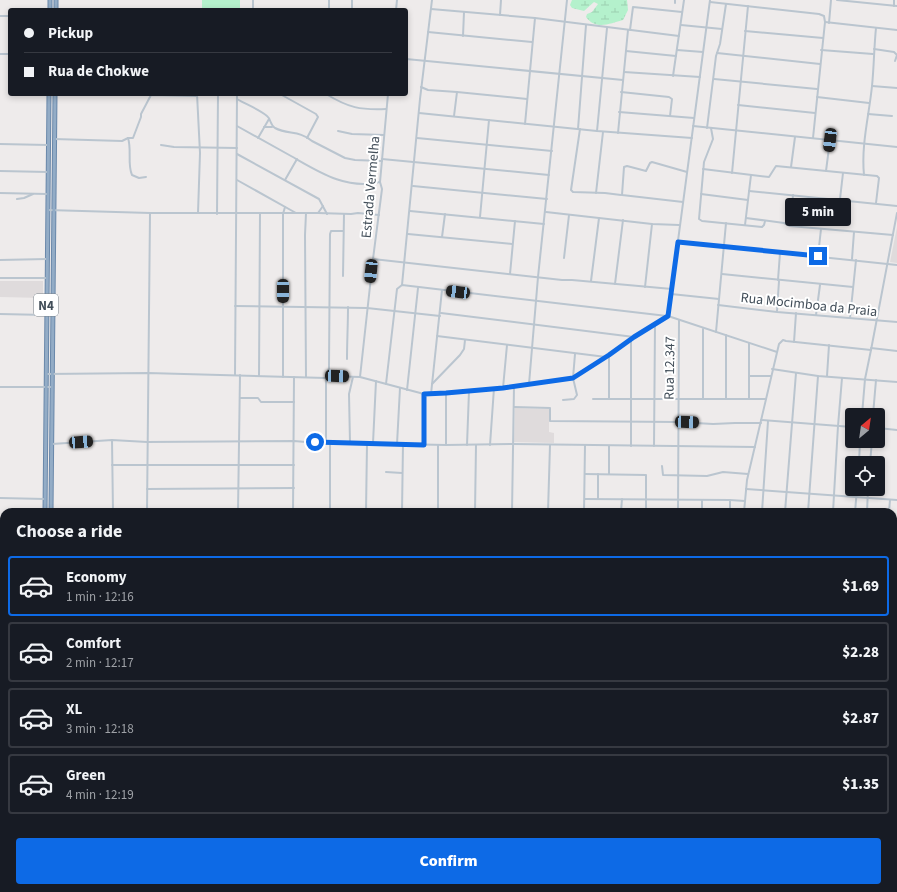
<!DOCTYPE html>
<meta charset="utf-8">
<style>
body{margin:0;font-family:"Source Sans 3",sans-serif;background:#242831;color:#f1f3f6;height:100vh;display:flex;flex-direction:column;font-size:15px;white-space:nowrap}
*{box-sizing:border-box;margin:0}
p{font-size:13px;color:#9ea1a6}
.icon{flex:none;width:22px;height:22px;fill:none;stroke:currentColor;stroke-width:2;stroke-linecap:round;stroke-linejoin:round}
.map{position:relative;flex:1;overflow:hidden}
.drawer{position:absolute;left:0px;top:508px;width:897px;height:384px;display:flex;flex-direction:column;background:#171b24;border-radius:12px 12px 0 0;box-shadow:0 2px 6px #0003}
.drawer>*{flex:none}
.banner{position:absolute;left:8px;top:8px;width:400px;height:88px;border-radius:4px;box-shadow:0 2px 6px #0003;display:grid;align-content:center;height:88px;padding:0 16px;background:#171b24}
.needle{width:26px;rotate:29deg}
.tools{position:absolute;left:845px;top:408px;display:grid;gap:8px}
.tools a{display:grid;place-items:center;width:40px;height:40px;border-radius:4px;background:#171b24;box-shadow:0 2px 6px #0003;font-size:20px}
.end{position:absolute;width:18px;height:18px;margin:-9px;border:5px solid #0d6ae6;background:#fff;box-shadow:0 0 0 2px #fff}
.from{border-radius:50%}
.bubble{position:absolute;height:28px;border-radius:4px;background:#171b24;box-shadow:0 2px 6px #0003;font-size:13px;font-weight:800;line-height:28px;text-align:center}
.car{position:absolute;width:12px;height:24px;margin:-12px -6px;border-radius:5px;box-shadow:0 0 3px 1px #0007;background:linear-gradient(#222 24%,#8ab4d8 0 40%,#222 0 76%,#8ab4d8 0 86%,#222 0)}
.banner b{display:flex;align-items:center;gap:14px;height:38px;font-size:15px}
.banner b+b{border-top:1px solid #363941}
.banner i{width:10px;height:10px;background:#f1f3f6}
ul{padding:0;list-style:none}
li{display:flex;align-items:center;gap:12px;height:60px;margin:0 8px 6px;padding:0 8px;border:2px solid #363941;border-radius:4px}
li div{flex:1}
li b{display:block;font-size:15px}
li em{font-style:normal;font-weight:800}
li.selected{border-color:#0d6ae6}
li>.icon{width:36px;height:36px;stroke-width:1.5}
h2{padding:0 16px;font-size:18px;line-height:48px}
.button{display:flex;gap:8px;margin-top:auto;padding:8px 16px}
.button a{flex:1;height:46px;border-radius:4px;background:#0d6ae6;color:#fff;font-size:16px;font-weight:800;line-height:46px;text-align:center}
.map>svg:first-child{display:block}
.education{fill:#dfdbdc}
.green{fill:#b4f1cc}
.wetland{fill:url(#wetland-marsh)}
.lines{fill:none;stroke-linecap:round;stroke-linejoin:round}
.stream{stroke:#7ed8f1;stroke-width:1}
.canal{stroke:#7ed8f1;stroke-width:2.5}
.trunk-casing{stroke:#6a88aa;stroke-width:5}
.minor{stroke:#bac5cf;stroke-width:2}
.tertiary{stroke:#bac5cf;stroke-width:2}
.trunk{stroke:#93acc6;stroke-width:3}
.route{stroke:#0d6ae6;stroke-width:5}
.labels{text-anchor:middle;stroke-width:4;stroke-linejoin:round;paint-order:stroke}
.shield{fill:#fff;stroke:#7b838b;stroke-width:1}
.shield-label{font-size:13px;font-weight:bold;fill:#424e59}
.street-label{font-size:14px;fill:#424e59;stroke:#fff}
</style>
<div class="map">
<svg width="897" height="892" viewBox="0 0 897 892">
<defs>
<pattern id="wetland-marsh" width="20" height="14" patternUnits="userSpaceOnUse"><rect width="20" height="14" fill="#b4f1cc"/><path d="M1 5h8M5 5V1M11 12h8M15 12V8" fill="none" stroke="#9cd0b1"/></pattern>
</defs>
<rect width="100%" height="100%" fill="#eeebeb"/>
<g class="education">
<polygon points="897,227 897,263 890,262"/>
<polygon points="0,281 43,281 43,298 0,297"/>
<polygon points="515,408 549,409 549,432 554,433 554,443 514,442"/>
</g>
<rect class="green" x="202" y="0" width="38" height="9"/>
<path class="wetland" d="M572 0H627L628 10 623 20C611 23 596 31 586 17L587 14 592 12 598 4 594 2 584 11 572 8 570 5Z"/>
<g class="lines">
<polyline class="stream" points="806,888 807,892"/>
<polyline class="canal" points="893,650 897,645"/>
<g class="trunk-casing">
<g id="trunk">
<polyline points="50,0 50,10"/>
<polyline points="56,10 56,0"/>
<polyline points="45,512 49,94"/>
<polyline points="51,512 55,94"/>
<polyline points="41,892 41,888"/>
<polyline points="47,892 47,888"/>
</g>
</g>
<g class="minor">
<polyline points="837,0 897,6"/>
<polyline points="710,2 819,14 824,16 825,22 813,138"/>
<polyline points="675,3 675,0"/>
<polyline points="894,6 894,0"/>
<polyline points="431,9 535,18 679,36"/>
<polyline points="253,10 253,0"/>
<polyline points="329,10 329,0"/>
<polyline points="352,10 352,0"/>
<polyline points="500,15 501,0"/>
<polyline points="0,16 10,16"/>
<polyline points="825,22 897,30"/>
<polyline points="829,23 831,0"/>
<polyline points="681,25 722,29"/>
<polyline points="630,30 633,7 682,12"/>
<polyline points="745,31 823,38"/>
<polyline points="428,32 532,42"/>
<polyline points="463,36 464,12"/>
<polyline points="874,49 894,52 897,55 895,61"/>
<polyline points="677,50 703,52"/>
<polyline points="821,50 873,54"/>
<polyline points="626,51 676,56"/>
<polyline points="717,53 820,64"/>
<polyline points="0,54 10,54"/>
<polyline points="406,59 623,80"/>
<polyline points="624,72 700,77"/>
<polyline points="673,76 684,0"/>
<polyline points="714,79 817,89"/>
<polyline points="872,86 897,88"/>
<polyline points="421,87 428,90 457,92 527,99"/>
<polyline points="621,92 669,97 672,99 670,116"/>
<polyline points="197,94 200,153 198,213"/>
<polyline points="280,94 316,114 318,117 307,138"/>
<path d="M326 94C349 108 360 110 386 109"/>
<polyline points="817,97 869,103"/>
<path d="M237 99C245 104 259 109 267 116 271 119 270 125 275 128 288 135 299 130 312 141L345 158 355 160 382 161"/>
<polyline points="738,105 815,113"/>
<polyline points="619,112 694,118"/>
<polyline points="419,113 597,131 692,138"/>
<polyline points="868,114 892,116"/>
<polyline points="454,116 457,92"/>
<polyline points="525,124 535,18"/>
<path d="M237 126C255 136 273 146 291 156 319 172 346 190 380 182"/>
<polyline points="693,126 897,147"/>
<polyline points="264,127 272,127"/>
<polyline points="707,128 716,56 720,44 726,4"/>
<polyline points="711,128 713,139 704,162 699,219 702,221 762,227 764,225 765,221"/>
<polyline points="578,129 586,25"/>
<polyline points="580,129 571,190 573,192 605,193 621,195"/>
<polyline points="338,131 352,134 384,135"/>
<polyline points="597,131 607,28"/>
<polyline points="618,133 628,30"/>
<path d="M128 138C132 150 127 164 132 175L139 178 146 177"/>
<polyline points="258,138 269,119"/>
<polyline points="417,138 552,151"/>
<polyline points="54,139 122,141 128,138 133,138 141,117 141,114 151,95 197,96"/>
<polyline points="0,144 48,145"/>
<polyline points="161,145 174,147 237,148"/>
<polyline points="237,154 319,199 327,214"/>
<polyline points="382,159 549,175"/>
<polyline points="791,167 795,137"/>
<polyline points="703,169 769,177 776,166 877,176 879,178 876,203"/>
<polyline points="0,171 48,172"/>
<polyline points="826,171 830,140"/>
<polyline points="732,173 748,6"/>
<path d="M864 175C861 145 869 116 872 86 874 67 874 47 876 28"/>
<polyline points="237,180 296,213"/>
<polyline points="285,180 297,159"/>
<polyline points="413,186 547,199"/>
<polyline points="749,191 897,206"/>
<polyline points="0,193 47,194"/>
<polyline points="596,193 603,132"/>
<polyline points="701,194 748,200"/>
<polyline points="17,199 24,198 33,194"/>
<polyline points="840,199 843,173"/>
<polyline points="683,202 622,195 624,167 627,166 646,171 650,163 652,162 687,172"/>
<polyline points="410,211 544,224"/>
<polyline points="546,212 652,224 679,225"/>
<polyline points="318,213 323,206"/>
<polyline points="217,214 218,94"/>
<polyline points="480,217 489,120"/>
<polyline points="746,218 784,223 790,226 893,235"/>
<polyline points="745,225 751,175"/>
<polyline points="790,226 793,195"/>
<polyline points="408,234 512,244"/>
<polyline points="442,237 445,214"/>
<polyline points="818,256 821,229"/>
<polyline points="564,258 569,215"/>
<polyline points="373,259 562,280 572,280 672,289"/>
<polyline points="852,259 854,232"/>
<polyline points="0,260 47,259"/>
<polyline points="510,274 515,221"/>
<polyline points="722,274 853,287"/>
<polyline points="343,276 344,214"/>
<polyline points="0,278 47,278"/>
<polyline points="778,280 780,253"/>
<polyline points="591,281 599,218"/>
<polyline points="615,284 623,220"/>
<polyline points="402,285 420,99 432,0"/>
<polyline points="645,287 652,224"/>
<polyline points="671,294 719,299"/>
<polyline points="718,305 777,312 897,322"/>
<polyline points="235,306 367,308 440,316"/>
<polyline points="777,311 779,281"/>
<polyline points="441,313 634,337"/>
<polyline points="0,314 46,315"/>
<polyline points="816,315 820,285"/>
<polyline points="850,318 856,260"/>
<polyline points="716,332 726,223"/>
<polyline points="437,336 606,357"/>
<polyline points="794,342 796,313"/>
<polyline points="871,348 897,351"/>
<path d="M347 359C347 341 348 325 348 307"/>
<polyline points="235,375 237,94"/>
<polyline points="259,376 260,213"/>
<polyline points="328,376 327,374 329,368 330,234 331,231 343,231"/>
<polyline points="749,376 771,376"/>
<polyline points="827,376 829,345"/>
<polyline points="283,377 283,214 285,207"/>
<polyline points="306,377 305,235 306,213"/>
<polyline points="386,384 397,289 402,285 667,316"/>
<polyline points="432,384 460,355 464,349 465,340"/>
<polyline points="0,387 51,387"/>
<polyline points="503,388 507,345"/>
<polyline points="407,390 418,288"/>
<polyline points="446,393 446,445"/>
<polyline points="431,394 442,290"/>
<polyline points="240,398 258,398 261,402 294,402"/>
<polyline points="593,399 766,399"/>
<polyline points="609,399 609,355"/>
<polyline points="703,399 703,329"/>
<polyline points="726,399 726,335"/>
<polyline points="749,399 749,343"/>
<polyline points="563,400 574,399 577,395 573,378 575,354"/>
<polyline points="514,407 550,408 550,421 678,422 713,424 735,423 761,423"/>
<polyline points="862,415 865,379 871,350"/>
<polyline points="873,415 876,380"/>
<polyline points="761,420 852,427"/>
<polyline points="878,428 897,430"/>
<polyline points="112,440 113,512"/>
<polyline points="326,443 326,378"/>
<polyline points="350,443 349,394 353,377"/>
<polyline points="373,443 376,381"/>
<polyline points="397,444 400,388"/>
<polyline points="424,445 424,394"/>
<polyline points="467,445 469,391"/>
<polyline points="490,445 494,388"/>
<polyline points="609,446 609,474"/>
<polyline points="631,446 631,339"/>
<polyline points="654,446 655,324"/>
<polyline points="859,463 860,441"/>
<polyline points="870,463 872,441"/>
<polyline points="112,465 294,465"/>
<polyline points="662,466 663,475 707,476 723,472 748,474"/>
<polyline points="386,472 402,473"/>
<polyline points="585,474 646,475 646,512"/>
<polyline points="598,474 598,499"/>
<polyline points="147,489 294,488"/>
<polyline points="746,489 897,500"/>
<polyline points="0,498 45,499"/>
<polyline points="585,499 730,500 745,501"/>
<polyline points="702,500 702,512"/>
<polyline points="147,511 293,510"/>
<polyline points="147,512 150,213"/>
<polyline points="238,512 240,375"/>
<polyline points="330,512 330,444"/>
<polyline points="366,512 367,444"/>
<polyline points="402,512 403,444"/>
<polyline points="438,512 438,445"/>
<polyline points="475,512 476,445"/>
<polyline points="512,512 514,386"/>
<polyline points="548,512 550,445"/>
<polyline points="584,512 585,445"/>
<polyline points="621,512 622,499"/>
<polyline points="678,512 679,320"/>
<polyline points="730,512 730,500"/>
<polyline points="762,512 768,421"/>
<polyline points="785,512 796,373"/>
<polyline points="808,512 818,376"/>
<polyline points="833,512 838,426 842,378"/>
<polyline points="855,512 857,489"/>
<polyline points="867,512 868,489"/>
<polyline points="889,512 890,500"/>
<polyline points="0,525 4,525"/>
<polyline points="0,592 4,592"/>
<polyline points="893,619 897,619"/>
<polyline points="0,629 4,629"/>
<polyline points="893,670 897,670"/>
<polyline points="0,672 4,672"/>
<polyline points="0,683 4,683"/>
<polyline points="893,703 897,704"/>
<polyline points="0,717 4,717"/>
<polyline points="893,738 897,739"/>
<polyline points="0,755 4,755"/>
<polyline points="893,772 897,772"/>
<polyline points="893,819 897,786"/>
<polyline points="0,881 4,880"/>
<polyline points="893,885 897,885"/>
<polyline points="641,888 660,890"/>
<polyline points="832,888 833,892"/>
<polyline points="515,889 574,892"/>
<polyline points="80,892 80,888"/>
<polyline points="110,892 110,888"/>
<polyline points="139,892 139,888"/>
<polyline points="215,892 215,888"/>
<polyline points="330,892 330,888"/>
<polyline points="372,892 372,888"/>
<polyline points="401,892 401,888"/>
<polyline points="433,892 433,888"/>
<polyline points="471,892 471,888"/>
<polyline points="606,892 606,888"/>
<polyline points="660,892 660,888"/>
<polyline points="745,892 746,888"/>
<polyline points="781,892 782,888"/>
</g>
<g class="tertiary">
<polyline points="396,10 397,0"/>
<polyline points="48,210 150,213 318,213 351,214 358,213 379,215"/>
<polyline points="678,242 897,265"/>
<polyline points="668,316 710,0"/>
<polyline points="772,369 818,376 897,382"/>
<polyline points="46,374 148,373 326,378 328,376 360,377 424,394 446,393 503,388 573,378 609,355 634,337 668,316 777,352"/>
<polyline points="360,377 373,259 382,189 380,182 388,94"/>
<polyline points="529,384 538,277 567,0"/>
<polyline points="52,444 112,440 147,442 294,441 330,444 350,443 446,445 513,444 755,447"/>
<polyline points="293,512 294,377"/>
<polyline points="744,512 747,480 779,344 783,340 786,341 871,350 897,213"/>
<polyline points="893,575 897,575"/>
<polyline points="893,847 897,847"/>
<polyline points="290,892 290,888"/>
<polyline points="514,892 515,888"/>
<polyline points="707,892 708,888"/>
</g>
<use href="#trunk" class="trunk"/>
</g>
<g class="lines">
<polyline class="route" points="315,442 424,445 424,394 446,393 503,388 573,378 609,355 634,337 668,316 678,242 818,256"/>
</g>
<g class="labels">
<rect class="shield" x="34" y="294" width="24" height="22" rx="3"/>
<g class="shield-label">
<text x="46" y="310">N4</text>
</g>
<g class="street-label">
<text transform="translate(370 187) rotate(-85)" y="5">Estrada Vermelha</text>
<text transform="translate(809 304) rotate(6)" y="5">Rua Mocimboa da Praia</text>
<text transform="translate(669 368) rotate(-89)" y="5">Rua 12.347</text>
</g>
</g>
</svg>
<div class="tools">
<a><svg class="needle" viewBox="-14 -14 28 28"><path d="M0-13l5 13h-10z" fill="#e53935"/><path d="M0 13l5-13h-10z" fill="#9ea1a6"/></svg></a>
<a><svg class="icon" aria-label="locate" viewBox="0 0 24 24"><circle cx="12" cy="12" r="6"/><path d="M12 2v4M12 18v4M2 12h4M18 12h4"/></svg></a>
</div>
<i class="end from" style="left:315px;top:442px"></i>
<i class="end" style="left:818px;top:256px"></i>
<div class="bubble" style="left:785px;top:198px;width:66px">5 min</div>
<i class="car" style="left:830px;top:140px;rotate:187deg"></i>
<i class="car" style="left:371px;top:271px;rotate:186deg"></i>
<i class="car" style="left:283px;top:291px;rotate:180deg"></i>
<i class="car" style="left:458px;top:292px;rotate:277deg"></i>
<i class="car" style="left:337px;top:376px;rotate:92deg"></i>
<i class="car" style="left:687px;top:422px;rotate:92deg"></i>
<i class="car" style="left:81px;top:442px;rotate:86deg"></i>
<div class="banner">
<b><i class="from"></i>Pickup</b>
<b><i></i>Rua de Chokwe</b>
</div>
<section class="drawer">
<h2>Choose a ride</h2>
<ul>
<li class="selected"><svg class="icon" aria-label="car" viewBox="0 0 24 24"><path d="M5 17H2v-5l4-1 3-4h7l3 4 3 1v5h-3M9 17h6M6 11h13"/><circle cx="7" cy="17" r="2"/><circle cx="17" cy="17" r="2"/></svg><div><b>Economy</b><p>1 min · 12:16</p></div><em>$1.69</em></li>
<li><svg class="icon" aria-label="car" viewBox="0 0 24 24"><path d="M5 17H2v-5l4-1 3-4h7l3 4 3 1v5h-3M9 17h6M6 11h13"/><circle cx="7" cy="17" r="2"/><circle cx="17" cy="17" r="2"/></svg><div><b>Comfort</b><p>2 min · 12:17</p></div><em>$2.28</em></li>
<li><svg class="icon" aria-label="car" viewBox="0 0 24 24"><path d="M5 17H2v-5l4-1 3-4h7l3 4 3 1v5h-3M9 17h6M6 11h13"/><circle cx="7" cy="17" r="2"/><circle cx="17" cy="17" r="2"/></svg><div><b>XL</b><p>3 min · 12:18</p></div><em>$2.87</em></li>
<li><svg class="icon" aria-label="car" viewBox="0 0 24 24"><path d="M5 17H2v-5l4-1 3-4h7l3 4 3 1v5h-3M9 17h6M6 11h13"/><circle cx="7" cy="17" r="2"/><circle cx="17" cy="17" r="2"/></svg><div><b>Green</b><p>4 min · 12:19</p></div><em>$1.35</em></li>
</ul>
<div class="button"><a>Confirm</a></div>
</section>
</div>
